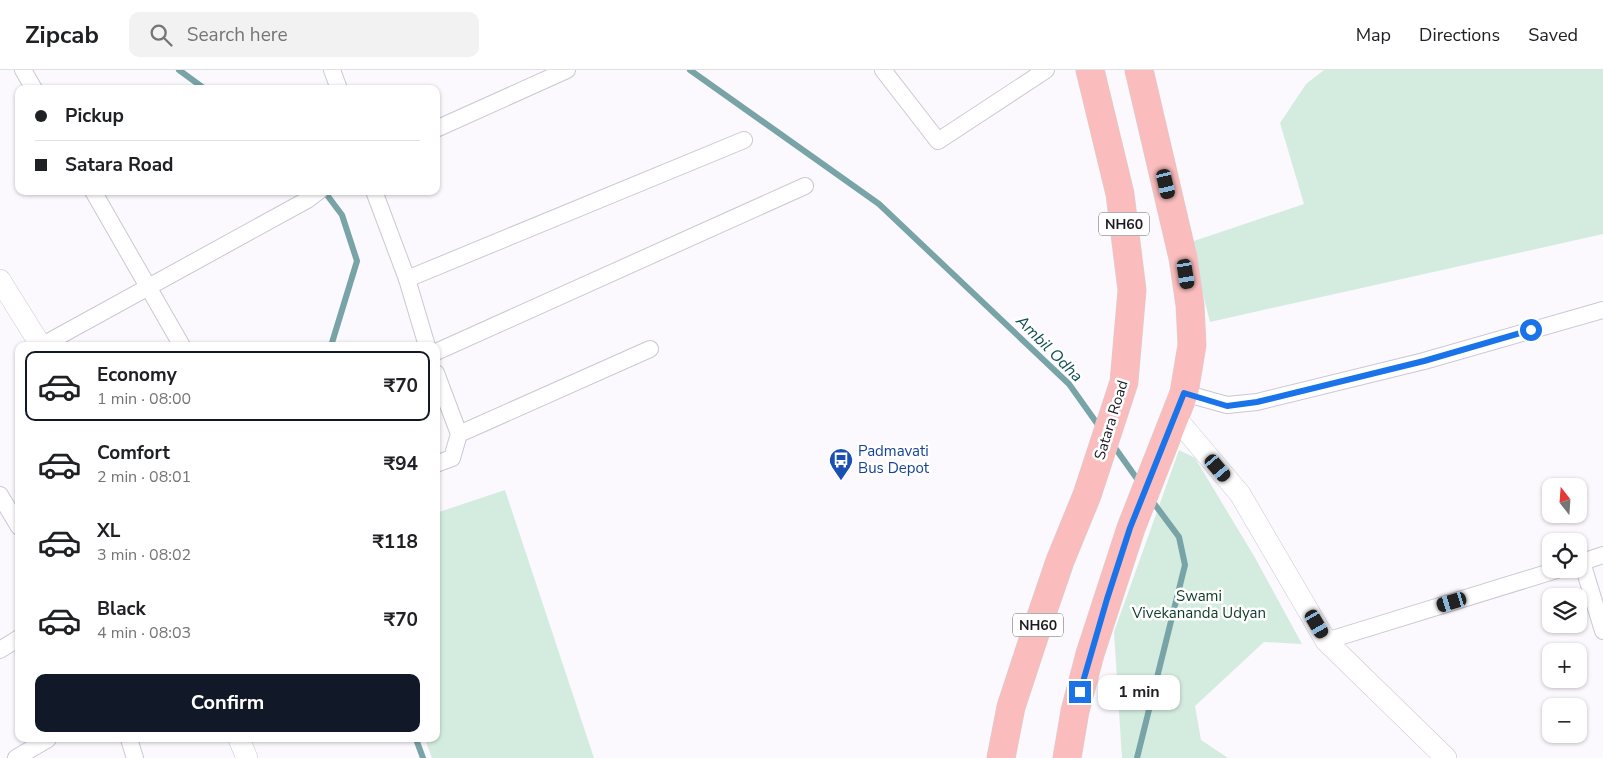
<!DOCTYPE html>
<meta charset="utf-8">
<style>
body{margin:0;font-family:"Nunito Sans",sans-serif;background:#f2f2f2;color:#202124;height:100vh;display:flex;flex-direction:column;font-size:19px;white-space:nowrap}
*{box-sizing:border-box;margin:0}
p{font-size:16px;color:#757577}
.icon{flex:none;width:28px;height:28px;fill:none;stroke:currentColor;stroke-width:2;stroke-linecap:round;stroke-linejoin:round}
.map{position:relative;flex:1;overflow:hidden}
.drawer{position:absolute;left:15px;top:272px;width:425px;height:400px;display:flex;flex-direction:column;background:#fff;border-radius:10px;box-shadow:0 1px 4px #0004}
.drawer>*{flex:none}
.guide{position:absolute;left:15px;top:15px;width:425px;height:110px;border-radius:10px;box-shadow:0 1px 4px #0004;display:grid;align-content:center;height:110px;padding:0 20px;background:#fff}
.needle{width:32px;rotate:343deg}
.controls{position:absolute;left:1542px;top:408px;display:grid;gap:10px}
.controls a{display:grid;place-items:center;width:45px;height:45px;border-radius:10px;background:#fff;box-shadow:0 1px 4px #0004;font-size:25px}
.end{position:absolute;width:22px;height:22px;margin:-11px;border:6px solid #1a73e8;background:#fff;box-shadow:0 0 0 2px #fff}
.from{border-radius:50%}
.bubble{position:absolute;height:35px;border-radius:10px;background:#fff;box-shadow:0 1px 4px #0004;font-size:16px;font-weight:700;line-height:35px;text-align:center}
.car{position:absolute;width:15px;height:30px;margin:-15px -8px;border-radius:6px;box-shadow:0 0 4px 1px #0007;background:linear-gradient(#222 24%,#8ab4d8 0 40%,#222 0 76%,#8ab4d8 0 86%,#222 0)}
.guide b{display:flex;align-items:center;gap:18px;height:48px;font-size:19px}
.guide b+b{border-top:1px solid #e0e0e0}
.guide i{width:12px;height:12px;background:#202124}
ul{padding:9px 0 0;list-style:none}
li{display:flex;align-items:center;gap:15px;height:70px;margin:0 10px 8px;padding:0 10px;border:2px solid transparent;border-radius:10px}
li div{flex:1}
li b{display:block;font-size:19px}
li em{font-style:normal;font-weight:700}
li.selected{border-color:#111827}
li>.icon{width:45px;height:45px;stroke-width:1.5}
.button{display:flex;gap:10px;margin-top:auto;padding:10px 20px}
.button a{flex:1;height:58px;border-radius:10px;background:#111827;color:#fff;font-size:20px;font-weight:700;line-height:58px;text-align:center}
header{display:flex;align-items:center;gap:30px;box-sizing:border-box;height:70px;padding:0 25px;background:#fff;border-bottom:1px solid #e0e0e0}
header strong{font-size:24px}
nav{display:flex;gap:28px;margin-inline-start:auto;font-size:18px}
.search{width:350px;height:45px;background:#f2f2f2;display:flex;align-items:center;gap:12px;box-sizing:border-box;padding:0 18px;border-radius:10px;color:#757577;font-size:19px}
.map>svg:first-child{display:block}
.green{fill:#d4ecdf}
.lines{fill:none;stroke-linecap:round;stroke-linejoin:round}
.stream{stroke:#78a4a7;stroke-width:6}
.minor-casing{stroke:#ccc7d5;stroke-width:18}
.tertiary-casing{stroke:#ccc7d5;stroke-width:22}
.trunk-casing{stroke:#d6d6d7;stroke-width:29}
.minor{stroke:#fff;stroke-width:16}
.tertiary{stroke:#fff;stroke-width:21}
.trunk{stroke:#fabcbc;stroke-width:28}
.route{stroke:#1a73e8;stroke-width:6}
.labels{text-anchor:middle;stroke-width:5;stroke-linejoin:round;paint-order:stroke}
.shield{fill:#fff;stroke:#605f62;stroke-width:1}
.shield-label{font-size:14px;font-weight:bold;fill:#1c1a1f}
.street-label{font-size:15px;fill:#1c1a1f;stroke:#fff}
.transit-label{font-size:15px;fill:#164399;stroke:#fff;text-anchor:start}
.park-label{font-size:15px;fill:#0c3b27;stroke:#fff}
.water-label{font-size:16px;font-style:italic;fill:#0d4f54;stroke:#fff}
</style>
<header>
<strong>Zipcab</strong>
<div class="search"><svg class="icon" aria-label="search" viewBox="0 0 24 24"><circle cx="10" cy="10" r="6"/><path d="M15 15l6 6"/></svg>Search here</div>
<nav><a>Map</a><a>Directions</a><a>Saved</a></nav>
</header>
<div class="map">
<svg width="1603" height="688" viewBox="0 0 1603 688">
<rect width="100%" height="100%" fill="#fbf8fe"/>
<g class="green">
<polygon points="1324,0 1603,0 1603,164 1210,252 1200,212 1188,173 1304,134 1280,53 1306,14"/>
<polygon points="1179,380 1195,388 1254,486 1302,574 1264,572 1195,636 1201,670 1228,688 1122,688 1114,562"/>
<polygon points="505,420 594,688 432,688 425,669 436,669 436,443"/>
</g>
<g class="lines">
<g class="stream">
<polyline points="179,0 205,19"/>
<polyline points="690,0 879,134 1069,314 1101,359"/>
<polyline points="324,121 342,145 357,191 331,276"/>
<polyline points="1113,375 1140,413"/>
<polyline points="416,669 423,688"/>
<polyline points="1137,688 1185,495 1179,467 1150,428"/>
</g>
<g class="minor-casing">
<g id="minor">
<polyline points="23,0 34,19"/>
<polyline points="332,0 339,19"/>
<polyline points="883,0 938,71 1046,0"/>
<polyline points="436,59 567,0"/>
<polyline points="93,121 182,276"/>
<polyline points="374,121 407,209 427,276"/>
<polyline points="407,209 744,70"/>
<polyline points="41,276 307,130 319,121"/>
<polyline points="436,282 805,116"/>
<polyline points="436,303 459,364 452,388 436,394"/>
<polyline points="1184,323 1227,335 1257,332 1424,291 1603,240"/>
<polyline points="459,364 650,279"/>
<polyline points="0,425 19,457"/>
<polyline points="1582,492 1603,561"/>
<polyline points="1579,493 1603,485"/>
<polyline points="1326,571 1560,499"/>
<polyline points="0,580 19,568"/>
<polyline points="129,669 135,688"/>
<polyline points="16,688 48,669"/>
</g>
</g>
<g class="tertiary-casing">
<g id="tertiary">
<polyline points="0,210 41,276"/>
<polyline points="1175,347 1240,424 1326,571 1446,688"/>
<polyline points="239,669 247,688"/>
</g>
</g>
<g class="trunk-casing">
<g id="trunk">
<polyline points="1001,688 1011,637 1034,567 1060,491 1087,425 1124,312 1132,220 1120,124 1090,0"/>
<polyline points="1067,688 1075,641 1090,584 1131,458 1184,323 1192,275 1190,235 1183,188 1139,0"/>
</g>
</g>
<use href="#minor" class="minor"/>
<use href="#tertiary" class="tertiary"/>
<use href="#trunk" class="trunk"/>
</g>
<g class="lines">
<polyline class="route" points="1080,622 1107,529 1130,458 1184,323 1227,336 1257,332 1424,291 1531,260"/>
</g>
<defs>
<g id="bus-pin" transform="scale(1.25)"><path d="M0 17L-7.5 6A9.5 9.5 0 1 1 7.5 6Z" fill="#1a4fb4" stroke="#fff"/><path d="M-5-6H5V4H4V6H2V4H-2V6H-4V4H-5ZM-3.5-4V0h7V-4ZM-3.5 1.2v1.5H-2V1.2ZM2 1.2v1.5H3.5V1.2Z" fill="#fff"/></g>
</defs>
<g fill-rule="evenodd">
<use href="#bus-pin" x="841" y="390"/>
</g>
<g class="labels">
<g class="shield">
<rect x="1099" y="142.5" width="50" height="23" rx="4"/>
<rect x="1013" y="543.5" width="50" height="23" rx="4"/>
</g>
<g class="shield-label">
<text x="1124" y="159">NH60</text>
<text x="1038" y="560">NH60</text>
</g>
<g class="street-label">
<text transform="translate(1111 350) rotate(-73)" y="5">Satara Road</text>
</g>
<g class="transit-label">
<text x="858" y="386">Padmavati<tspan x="858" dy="17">Bus Depot</tspan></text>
</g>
<g class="park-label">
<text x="1199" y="531">Swami<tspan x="1199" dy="17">Vivekananda Udyan</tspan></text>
</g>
<g class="water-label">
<text transform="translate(1050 278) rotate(45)" y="6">Ambil Odha</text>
</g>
</g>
</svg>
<div class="controls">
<a><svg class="needle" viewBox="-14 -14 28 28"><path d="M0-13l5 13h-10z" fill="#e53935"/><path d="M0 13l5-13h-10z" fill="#757577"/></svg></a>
<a><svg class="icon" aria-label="locate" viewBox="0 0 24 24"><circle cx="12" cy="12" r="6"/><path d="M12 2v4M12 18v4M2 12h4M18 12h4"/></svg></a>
<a><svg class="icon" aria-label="layers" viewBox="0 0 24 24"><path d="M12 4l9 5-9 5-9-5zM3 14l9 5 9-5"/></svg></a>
<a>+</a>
<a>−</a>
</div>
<i class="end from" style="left:1531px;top:260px"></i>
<i class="end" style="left:1080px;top:622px"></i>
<div class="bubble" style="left:1098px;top:605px;width:82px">1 min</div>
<i class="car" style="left:1166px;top:114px;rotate:167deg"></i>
<i class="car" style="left:1186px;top:204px;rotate:171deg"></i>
<i class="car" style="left:1218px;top:398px;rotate:140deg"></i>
<i class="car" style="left:1452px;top:532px;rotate:253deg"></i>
<i class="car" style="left:1317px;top:554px;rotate:150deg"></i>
<div class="guide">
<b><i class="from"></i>Pickup</b>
<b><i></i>Satara Road</b>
</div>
<section class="drawer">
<ul>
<li class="selected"><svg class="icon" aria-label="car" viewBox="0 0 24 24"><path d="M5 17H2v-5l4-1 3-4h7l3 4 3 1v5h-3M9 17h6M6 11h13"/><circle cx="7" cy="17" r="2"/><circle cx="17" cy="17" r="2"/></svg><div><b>Economy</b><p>1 min · 08:00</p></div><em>₹70</em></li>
<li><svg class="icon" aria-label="car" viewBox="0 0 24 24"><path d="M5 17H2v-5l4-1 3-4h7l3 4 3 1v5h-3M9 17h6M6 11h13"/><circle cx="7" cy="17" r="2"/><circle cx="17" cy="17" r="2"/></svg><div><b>Comfort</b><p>2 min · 08:01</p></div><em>₹94</em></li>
<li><svg class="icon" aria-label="car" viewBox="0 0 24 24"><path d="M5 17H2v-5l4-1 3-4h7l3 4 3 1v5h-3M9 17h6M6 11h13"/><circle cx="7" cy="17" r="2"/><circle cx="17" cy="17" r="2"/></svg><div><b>XL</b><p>3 min · 08:02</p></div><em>₹118</em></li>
<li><svg class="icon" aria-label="car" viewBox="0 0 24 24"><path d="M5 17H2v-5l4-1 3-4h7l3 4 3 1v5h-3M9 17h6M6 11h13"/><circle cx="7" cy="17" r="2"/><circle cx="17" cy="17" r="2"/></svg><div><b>Black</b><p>4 min · 08:03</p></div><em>₹70</em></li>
</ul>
<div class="button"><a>Confirm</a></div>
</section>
</div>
